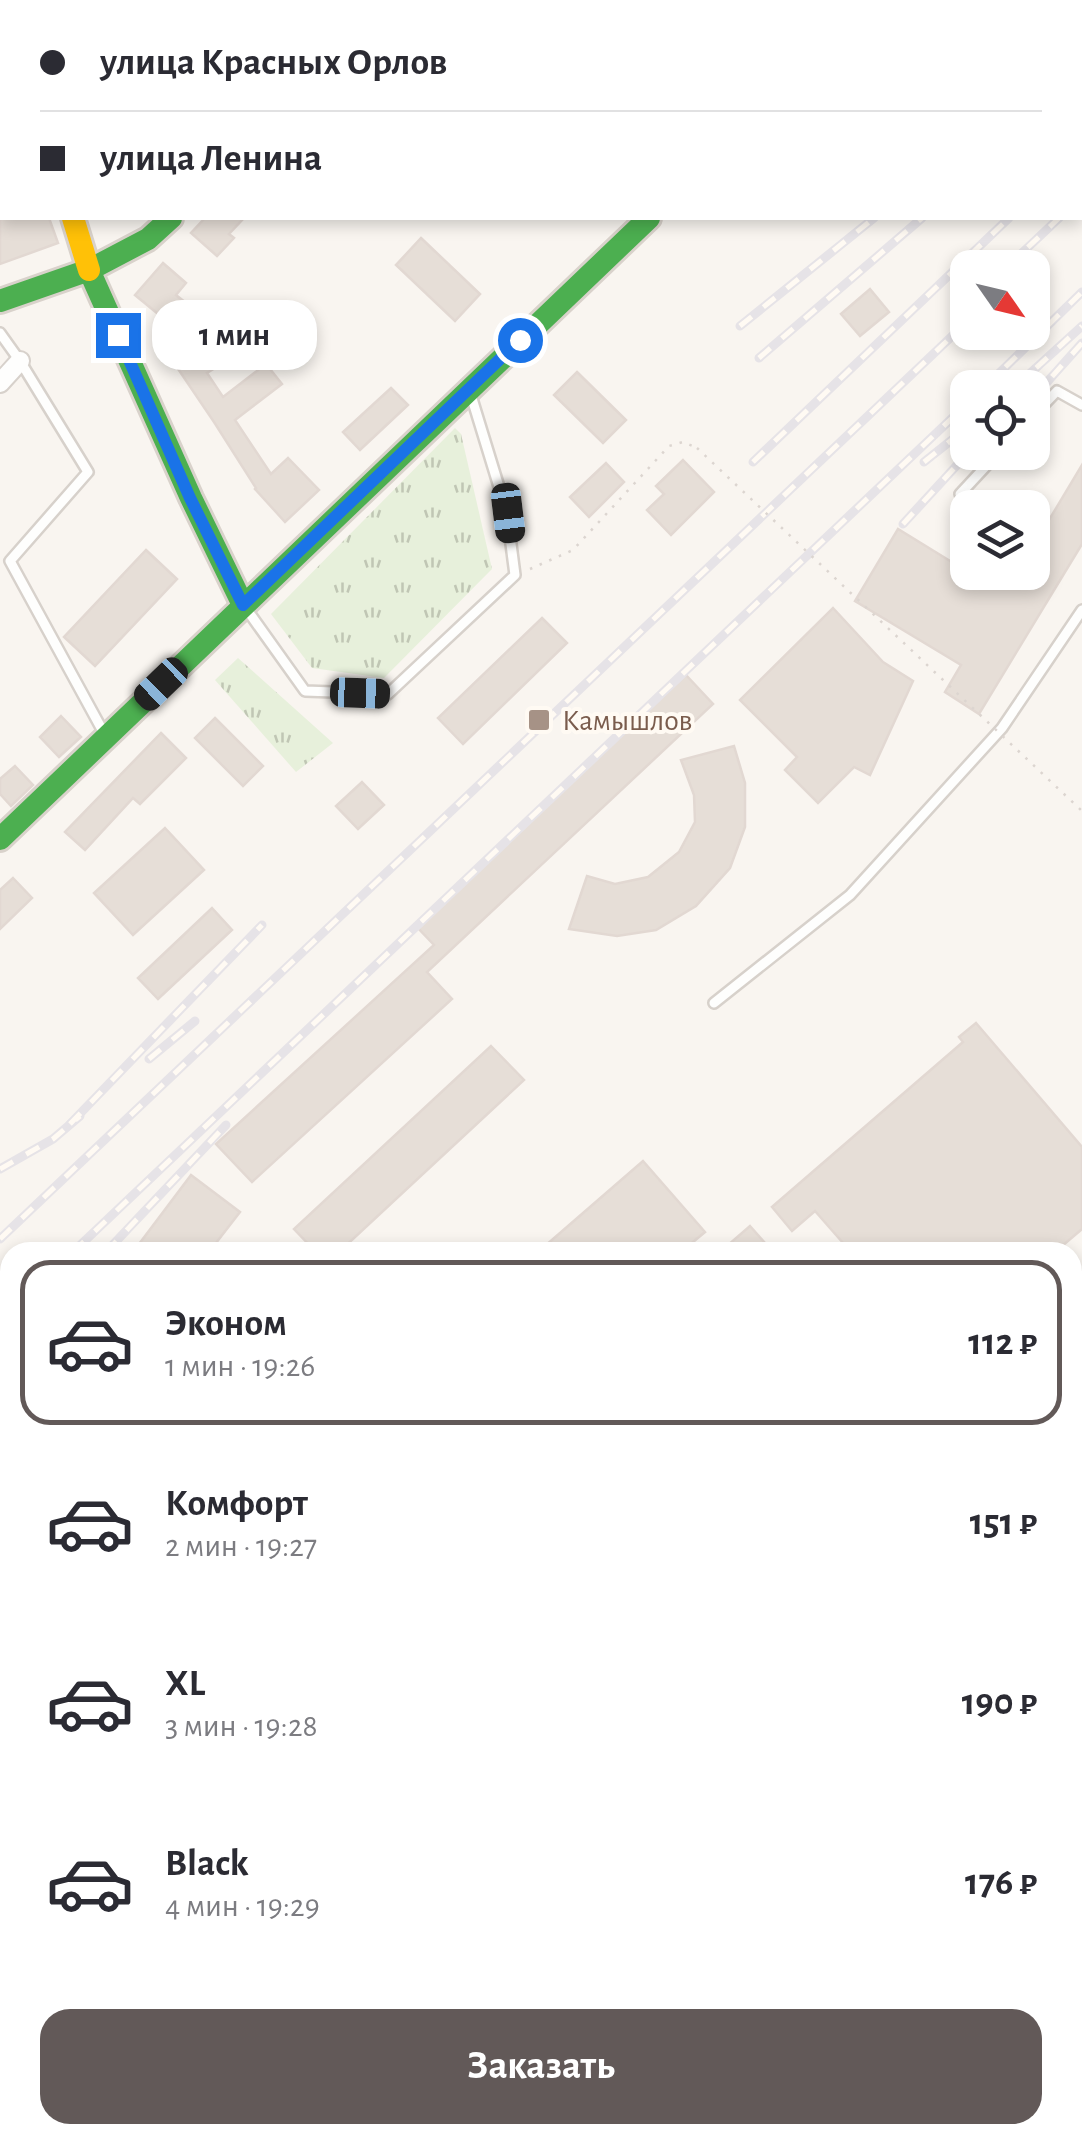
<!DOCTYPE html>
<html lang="ru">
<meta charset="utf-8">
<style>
body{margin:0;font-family:"Alegreya Sans",sans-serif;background:#f2f2f3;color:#2b2b33;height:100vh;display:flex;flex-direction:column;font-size:38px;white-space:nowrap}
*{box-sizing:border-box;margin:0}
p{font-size:32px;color:#7c7c81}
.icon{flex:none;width:55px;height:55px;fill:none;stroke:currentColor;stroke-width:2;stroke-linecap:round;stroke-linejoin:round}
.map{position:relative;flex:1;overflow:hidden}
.sheet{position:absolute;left:0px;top:1242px;width:1082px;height:902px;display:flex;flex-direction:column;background:#fff;border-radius:30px 30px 0 0;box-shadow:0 5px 15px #0003}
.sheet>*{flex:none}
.hud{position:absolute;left:0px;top:0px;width:1082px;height:220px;box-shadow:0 5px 15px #0003;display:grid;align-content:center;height:220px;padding:0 40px;background:#fff}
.needle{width:65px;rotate:124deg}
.buttons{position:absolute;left:950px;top:250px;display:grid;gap:20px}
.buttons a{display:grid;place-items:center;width:100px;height:100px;border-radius:20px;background:#fff;box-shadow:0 5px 15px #0003;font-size:50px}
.end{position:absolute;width:45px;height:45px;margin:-22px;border:12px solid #1a73e8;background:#fff;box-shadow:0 0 0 5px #fff}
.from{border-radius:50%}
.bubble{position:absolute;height:70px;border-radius:30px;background:#fff;box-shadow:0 5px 15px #0003;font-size:32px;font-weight:600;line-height:70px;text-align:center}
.car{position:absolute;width:30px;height:60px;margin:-30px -15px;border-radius:12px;box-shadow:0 0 8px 2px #0007;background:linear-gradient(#222 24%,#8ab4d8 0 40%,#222 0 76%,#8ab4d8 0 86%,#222 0)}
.hud b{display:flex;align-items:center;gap:35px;height:95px;font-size:38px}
.hud b+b{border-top:2px solid #e1e1e2}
.hud i{width:25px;height:25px;background:#2b2b33}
ul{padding:18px 0 0;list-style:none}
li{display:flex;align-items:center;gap:30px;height:165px;margin:0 20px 15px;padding:0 20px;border:5px solid transparent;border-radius:30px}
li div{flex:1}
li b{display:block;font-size:38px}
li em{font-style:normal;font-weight:600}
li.active{border-color:#625958}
li>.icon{width:90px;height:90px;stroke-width:1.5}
.cta{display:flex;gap:20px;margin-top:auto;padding:20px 40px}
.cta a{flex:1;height:115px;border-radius:30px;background:#625958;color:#fff;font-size:40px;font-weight:600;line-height:115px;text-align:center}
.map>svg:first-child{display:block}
.grass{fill:url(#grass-tufts)}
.building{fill:#e6ded7;stroke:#e2d8d2;stroke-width:2.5}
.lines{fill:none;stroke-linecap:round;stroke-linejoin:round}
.lane-casing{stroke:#d7d1cb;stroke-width:14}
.street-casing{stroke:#d7d1cb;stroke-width:22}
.fast-casing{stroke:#d9d2cb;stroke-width:28}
.slow-casing{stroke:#d9d2cb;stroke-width:28}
.path{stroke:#dcd5d0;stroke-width:2.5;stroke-dasharray:2.5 8;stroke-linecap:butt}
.lane{stroke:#fefefd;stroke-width:9}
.street{stroke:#fefefd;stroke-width:18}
.fast{stroke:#4caf50;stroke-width:22}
.slow{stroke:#ffc107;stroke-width:22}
.rail-casing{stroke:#e6e3e7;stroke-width:9}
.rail{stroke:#fffaf3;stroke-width:5;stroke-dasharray:15;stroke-linecap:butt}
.path-bridge{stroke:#dcd5d0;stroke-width:2.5;stroke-dasharray:2.5 8;stroke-linecap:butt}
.route{stroke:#1a73e8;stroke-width:12}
.poi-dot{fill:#a69286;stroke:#fffaf3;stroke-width:4}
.labels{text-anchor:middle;stroke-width:8;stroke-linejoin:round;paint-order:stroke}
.poi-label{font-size:30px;fill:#7a5c4d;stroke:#fffaf3;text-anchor:start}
</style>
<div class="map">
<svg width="1082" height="2143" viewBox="0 0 1082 2143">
<defs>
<pattern id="grass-tufts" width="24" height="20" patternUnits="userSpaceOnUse" patternTransform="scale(2.5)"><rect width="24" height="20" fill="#e7f0db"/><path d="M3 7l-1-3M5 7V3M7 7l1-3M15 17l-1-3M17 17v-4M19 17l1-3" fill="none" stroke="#c0c6b4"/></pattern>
</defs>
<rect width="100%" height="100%" fill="#f9f5f0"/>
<g class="grass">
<polygon points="455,428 461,434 492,569 384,678 312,668 271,614"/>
<polygon points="238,658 333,743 296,772 215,680"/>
</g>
<g class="building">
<polygon points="0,218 49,218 58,243 0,264"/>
<polygon points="205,218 244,218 229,234 234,238 217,256 191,233"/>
<polygon points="421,238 480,294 455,321 396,265"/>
<polygon points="163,263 186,283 176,295 186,303 169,323 135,295"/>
<polygon points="870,289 889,312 860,336 841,314"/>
<polygon points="217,334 231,358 207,373 223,397 266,364 282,384 235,420 271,474 288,458 319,490 285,522 255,489 256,488 214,422 170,357"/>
<polygon points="577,372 626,420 603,443 554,395"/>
<polygon points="391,388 408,405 360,450 343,432"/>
<polygon points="683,460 714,492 671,535 647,510 664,494 656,486"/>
<polygon points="606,463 624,482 589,517 570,497"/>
<polygon points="1082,465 1082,544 979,714 945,692 961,665 855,601 898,529 968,572 1032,572 1032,517 1046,525"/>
<polygon points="146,550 177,579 95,666 64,637"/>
<polygon points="833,608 883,662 913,681 870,775 854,767 818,803 785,770 797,757 740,700"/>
<polygon points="542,618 567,643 463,744 438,718"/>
<polygon points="686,675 713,704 427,972 452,999 252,1182 216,1144 434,945 417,927"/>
<polygon points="61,716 81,737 59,757 40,737"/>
<polygon points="215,718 263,766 243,786 195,738"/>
<polygon points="161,733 186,758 140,804 133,798 85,850 65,832"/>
<polygon points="734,746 745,783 745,827 730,868 696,906 656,930 617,936 569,929 587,876 615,884 648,877 679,852 695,822 694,795 681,760"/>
<polygon points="15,766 33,785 11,806 0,794 0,779"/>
<polygon points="362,782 384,805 358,829 336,806"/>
<polygon points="165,828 204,870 133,935 94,893"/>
<polygon points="13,878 32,898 0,929 0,890"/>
<polygon points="212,908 232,930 158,999 138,978"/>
<polygon points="976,1023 1082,1147 1082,1229 1055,1252 851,1252 815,1211 792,1231 772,1207 963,1042 959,1037"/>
<polygon points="491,1046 524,1080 339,1252 316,1252 294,1229"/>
<polygon points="643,1161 705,1232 681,1252 538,1252"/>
<polygon points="191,1175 240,1212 209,1252 133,1252"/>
<polygon points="750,1226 773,1252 720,1252"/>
</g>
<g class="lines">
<g class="lane-casing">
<g id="lane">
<polyline points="0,333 20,361 88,472 10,561 105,735"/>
<polyline points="1032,417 1057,391 1082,405"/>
<polyline points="960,494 999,452"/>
<polyline points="245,607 305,691 388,694 515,575 507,513 470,392"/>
<polyline points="714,1003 850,895 1002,728 1082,610"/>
<polyline points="1072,2125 1082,2122"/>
<polyline points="255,2135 262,2143"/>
<polyline points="683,2135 685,2143"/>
<polyline points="912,2135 914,2143"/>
<polyline points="947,2135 946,2140 949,2143"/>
<polyline points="482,2142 482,2143"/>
</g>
</g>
<g class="street-casing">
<g id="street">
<polyline points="875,2 878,0"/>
<polyline points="0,383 20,361"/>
</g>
</g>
<g class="fast-casing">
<g id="fast">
<polyline points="4,0 5,2"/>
<polyline points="89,270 191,498 243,605"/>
<polyline points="0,301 89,270 148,239 171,218"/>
<polyline points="0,839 649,218"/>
</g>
</g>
<g class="slow-casing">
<g id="slow">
<polyline points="374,2 376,0"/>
<polyline points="73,218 89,270"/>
</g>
</g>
<polyline class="path" points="530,569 573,550 669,446 683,442 697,448"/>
<use href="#lane" class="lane"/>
<use href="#street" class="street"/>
<use href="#fast" class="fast"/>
<use href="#slow" class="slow"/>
<g class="rail-casing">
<g id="rail">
<polyline points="1080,83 1082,81"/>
<polyline points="1080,150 1082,148"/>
<polyline points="1080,177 1082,175"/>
<polyline points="1080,214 1082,212"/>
<polyline points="1006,268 1059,218"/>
<polyline points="740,326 874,218"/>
<polyline points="759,358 922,218"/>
<polyline points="984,388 1082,292"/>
<polyline points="1014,388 1082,326"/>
<polyline points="1032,399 1082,343"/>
<polyline points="753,462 1009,218"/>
<polyline points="924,462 968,427"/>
<polyline points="903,524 969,452"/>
<polyline points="149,1059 195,1021"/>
<polyline points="70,1124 262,925"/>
<polyline points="0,1169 53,1139 80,1116"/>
<polyline points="0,1239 968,321"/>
<polyline points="73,1252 968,403"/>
<polyline points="106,1252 226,1125"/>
<polyline points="0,1322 10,1312"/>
<polyline points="0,1354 10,1345"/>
<polyline points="0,1409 10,1396"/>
<polyline points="0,1579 10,1571"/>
</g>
</g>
<use href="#rail" class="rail"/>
<polyline class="path-bridge" points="697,448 1082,811"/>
</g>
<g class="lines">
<polyline class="route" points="118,335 190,498 243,605 520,340"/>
</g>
<rect class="poi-dot" x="527" y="708" width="24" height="24" rx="5"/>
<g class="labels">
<g class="poi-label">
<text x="562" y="730">Камышлов</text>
</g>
</g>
</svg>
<div class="buttons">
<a><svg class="needle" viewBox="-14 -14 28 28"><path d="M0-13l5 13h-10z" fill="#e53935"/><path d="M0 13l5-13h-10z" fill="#7c7c81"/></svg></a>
<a><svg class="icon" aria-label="locate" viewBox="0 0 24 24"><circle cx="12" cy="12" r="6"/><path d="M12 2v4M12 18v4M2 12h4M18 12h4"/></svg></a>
<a><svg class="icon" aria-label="layers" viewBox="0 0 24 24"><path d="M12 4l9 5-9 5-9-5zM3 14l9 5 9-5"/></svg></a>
</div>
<i class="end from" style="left:520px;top:340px"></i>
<i class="end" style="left:118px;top:335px"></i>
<div class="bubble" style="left:152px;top:300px;width:165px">1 мин</div>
<i class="car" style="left:508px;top:513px;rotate:173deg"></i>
<i class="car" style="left:161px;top:684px;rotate:226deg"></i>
<i class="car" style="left:360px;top:693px;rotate:92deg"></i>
<div class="hud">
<b><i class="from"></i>улица Красных Орлов</b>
<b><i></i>улица Ленина</b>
</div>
<section class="sheet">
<ul>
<li class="active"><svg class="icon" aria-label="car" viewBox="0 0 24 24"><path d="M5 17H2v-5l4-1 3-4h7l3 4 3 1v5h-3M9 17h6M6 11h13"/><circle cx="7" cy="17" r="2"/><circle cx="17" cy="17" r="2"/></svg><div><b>Эконом</b><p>1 мин · 19:26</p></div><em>112 ₽</em></li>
<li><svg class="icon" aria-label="car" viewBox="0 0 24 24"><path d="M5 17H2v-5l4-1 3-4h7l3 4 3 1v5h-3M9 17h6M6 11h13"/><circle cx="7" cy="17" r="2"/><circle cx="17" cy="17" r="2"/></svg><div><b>Комфорт</b><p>2 мин · 19:27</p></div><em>151 ₽</em></li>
<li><svg class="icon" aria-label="car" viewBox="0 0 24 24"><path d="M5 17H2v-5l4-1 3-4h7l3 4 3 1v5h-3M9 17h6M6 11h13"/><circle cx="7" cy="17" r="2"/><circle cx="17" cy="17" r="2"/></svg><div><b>XL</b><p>3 мин · 19:28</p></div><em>190 ₽</em></li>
<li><svg class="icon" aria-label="car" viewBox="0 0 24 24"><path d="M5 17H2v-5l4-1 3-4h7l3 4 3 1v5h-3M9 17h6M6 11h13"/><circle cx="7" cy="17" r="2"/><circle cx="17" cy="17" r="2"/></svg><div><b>Black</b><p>4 мин · 19:29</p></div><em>176 ₽</em></li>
</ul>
<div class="cta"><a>Заказать</a></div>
</section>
</div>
